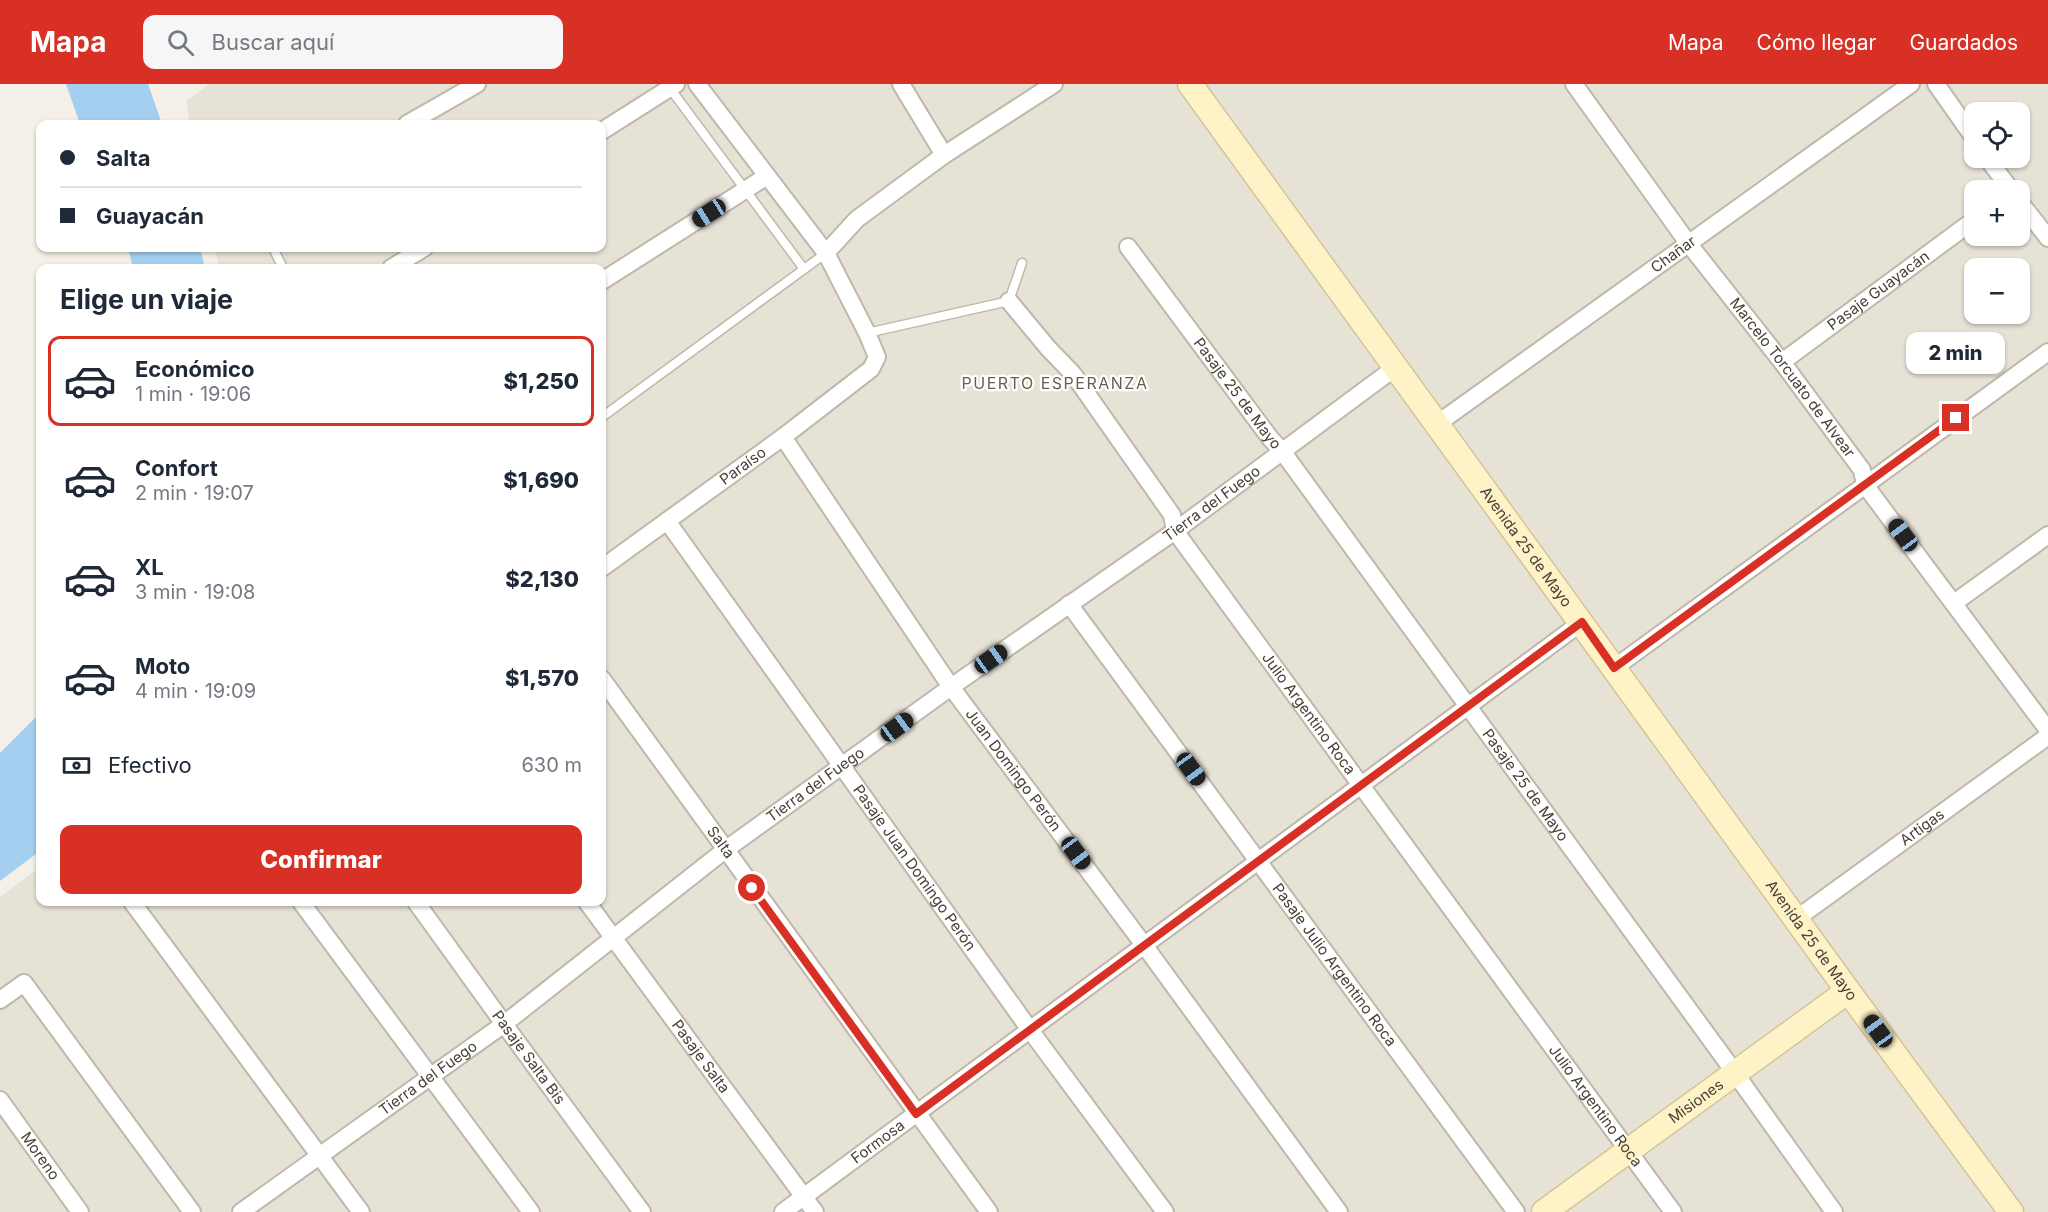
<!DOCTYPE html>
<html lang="es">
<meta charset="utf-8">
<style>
body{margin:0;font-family:Inter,sans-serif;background:#f6f6f7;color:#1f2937;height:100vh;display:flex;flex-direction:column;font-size:22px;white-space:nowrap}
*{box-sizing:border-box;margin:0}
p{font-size:20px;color:#747a83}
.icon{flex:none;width:33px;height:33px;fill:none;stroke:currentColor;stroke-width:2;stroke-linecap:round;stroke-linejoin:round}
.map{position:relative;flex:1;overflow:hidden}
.details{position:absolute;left:36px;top:180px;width:570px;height:642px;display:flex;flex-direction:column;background:#fff;border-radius:12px;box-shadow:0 2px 4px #0004}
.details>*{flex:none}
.top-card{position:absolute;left:36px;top:36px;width:570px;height:132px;border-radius:12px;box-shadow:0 2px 4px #0004;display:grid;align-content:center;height:132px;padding:0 24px;background:#fff}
.controls{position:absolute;left:1964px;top:18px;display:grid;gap:12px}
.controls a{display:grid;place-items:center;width:66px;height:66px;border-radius:12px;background:#fff;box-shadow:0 2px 4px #0004;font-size:30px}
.end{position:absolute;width:27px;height:27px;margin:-14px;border:8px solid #d93025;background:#fff;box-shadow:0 0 0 3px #fff}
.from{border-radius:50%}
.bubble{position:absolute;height:42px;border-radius:12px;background:#fff;box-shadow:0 2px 4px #0004;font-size:20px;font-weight:800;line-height:42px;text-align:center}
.car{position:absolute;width:18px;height:36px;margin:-18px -9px;border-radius:8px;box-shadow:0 0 4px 2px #0007;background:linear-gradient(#222 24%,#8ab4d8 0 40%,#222 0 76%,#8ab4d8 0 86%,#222 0)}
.top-card b{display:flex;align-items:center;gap:21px;height:57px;font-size:22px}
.top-card b+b{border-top:2px solid #e0e1e3}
.top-card i{width:15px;height:15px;background:#1f2937}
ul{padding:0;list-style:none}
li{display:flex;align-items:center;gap:18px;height:90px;margin:0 12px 9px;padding:0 12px;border:3px solid transparent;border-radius:12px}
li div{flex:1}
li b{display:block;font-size:22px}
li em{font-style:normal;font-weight:800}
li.selected{border-color:#d93025}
li>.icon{width:54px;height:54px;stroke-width:1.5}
h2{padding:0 24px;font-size:27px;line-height:72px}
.pay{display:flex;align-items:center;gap:15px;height:66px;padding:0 24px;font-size:22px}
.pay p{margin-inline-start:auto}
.action{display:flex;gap:12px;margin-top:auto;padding:12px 24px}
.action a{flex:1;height:69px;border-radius:12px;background:#d93025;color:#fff;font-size:24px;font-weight:800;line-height:69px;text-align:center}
header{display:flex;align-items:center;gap:36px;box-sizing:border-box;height:84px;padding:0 30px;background:#d93025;color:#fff}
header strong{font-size:28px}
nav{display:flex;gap:33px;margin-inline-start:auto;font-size:21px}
.search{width:420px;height:54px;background:#f6f6f7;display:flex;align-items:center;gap:15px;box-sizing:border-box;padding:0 21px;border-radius:12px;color:#747a83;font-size:22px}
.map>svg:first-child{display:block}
.residential{fill:#e7e2d6;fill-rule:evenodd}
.water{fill:#a4cff0}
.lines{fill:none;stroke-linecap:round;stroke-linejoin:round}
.lane-casing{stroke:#bfb8aa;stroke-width:11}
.street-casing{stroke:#bfb8aa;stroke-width:20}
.secondary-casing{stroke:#d3c598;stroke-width:27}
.lane{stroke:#fff;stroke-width:8}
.street{stroke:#fff;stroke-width:16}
.secondary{stroke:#fef2c7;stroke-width:24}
.route{stroke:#d93025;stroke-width:8}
.labels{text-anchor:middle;stroke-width:4.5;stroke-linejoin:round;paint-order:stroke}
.street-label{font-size:15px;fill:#474136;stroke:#fff}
.neighbourhood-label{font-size:16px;letter-spacing:1.5px;fill:#695f4e;stroke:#fff}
</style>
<header>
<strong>Mapa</strong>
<div class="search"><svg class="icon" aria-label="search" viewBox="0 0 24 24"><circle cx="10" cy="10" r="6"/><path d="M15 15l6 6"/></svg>Buscar aquí</div>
<nav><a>Mapa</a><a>Cómo llegar</a><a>Guardados</a></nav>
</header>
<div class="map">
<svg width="2048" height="1128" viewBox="0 0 2048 1128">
<rect width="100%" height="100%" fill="#f4f0e7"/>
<path class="residential" d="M209 0H2048V1128H0V813L40 783V818H602V184H219L215 164H602V40H190L186 17ZM1974 28H2019V74H1974ZM1974 106H2019V152H1974ZM1974 184H2019V230H1974Z"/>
<g class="water">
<polygon points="66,0 148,0 162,40 80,40"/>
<polygon points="128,164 200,164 205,184 133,184"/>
<polygon points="40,629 40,767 0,797 0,669"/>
</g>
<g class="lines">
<g class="lane-casing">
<g id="lane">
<polyline points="669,3 804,185"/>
<polyline points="273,164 283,184"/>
<polyline points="867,249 1009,217 1022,179"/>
<polyline points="602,333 826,169"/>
</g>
</g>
<g class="street-casing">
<g id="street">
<polyline points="901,0 944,71"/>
<path id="s1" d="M1574 0 1688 159 1782 278 1862 386 1865 401 2048 646"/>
<polyline points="1936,0 1974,54"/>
<polyline points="407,40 477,0"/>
<polyline points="602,47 676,0"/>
<polyline points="1987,74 2011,106"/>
<polyline points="2019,117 2048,154"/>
<path id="s2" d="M1128 163 1270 354 1282 367 1735 989 1834 1128"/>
<polyline points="826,169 857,135 944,71 1054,0"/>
<polyline points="391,184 424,164"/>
<polyline points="602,197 767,92"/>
<path id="s3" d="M1009 217 1048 264 1073 290 1172 431 1175 447 1673 1128"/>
<path id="s4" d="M1782 278 1974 136"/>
<path id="s5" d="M1437 340 1911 0"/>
<path id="s6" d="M783 353 951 603 1144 861 1339 1128"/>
<path id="s7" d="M667 437 1030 946 1165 1128"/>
<path id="s8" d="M602 484 783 353 871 285 877 273 867 249 826 169 697 0"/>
<polyline points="1954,519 2048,451"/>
<path id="s9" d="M1069 520 1516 1128"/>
<polyline points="1614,584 2048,268"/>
<path id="s10" d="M602 595 989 1128"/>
<polyline points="132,818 361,1128"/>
<polyline points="301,818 531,1128"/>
<path id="s11" d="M416 818 504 940 642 1128"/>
<path id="s12" d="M587 818 815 1128"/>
<path id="s13" d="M1796 835 2048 652"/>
<polyline points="0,916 24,899 192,1128"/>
<path id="s14" d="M0 1016 80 1128"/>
<path id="s15" d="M241 1128 504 940 725 766 951 603 1175 447 1396 283"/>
<path id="s16" d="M783 1128 1582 538"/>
</g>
</g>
<g class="secondary-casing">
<g id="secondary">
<path id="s17" d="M1190 0 1848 907 2011 1128"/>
<path id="s18" d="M1544 1128 1848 907"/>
</g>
</g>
<use href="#lane" class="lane"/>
<use href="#street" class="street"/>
<use href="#secondary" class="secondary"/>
</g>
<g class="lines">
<polyline class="route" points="752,804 916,1030 1582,538 1614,584 1956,334"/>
</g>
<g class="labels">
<g class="street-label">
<text dy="5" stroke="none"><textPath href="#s5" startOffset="291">Chañar</textPath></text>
<text dy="5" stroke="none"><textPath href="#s4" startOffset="120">Pasaje Guayacán</textPath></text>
<text dy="5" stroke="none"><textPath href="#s1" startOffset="366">Marcelo Torcuato de Alvear</textPath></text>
<text dy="5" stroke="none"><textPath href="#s2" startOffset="183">Pasaje 25 de Mayo</textPath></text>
<text dy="5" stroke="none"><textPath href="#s8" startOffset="174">Paraíso</textPath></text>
<text dy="5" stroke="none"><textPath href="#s15" startOffset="1202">Tierra del Fuego</textPath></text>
<text dy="5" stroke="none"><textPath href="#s17" startOffset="572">Avenida 25 de Mayo</textPath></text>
<text dy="5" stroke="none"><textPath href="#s3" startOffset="512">Julio Argentino Roca</textPath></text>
<text dy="5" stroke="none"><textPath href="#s6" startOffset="405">Juan Domingo Perón</textPath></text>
<text dy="5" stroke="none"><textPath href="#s15" startOffset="716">Tierra del Fuego</textPath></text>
<text dy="5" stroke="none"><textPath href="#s2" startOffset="669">Pasaje 25 de Mayo</textPath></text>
<text dy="5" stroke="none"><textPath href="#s13" startOffset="156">Artigas</textPath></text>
<text dy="5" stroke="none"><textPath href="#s10" startOffset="202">Salta</textPath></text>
<text dy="5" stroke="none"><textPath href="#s7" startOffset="426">Pasaje Juan Domingo Perón</textPath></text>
<text dy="5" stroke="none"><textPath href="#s17" startOffset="1058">Avenida 25 de Mayo</textPath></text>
<text dy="5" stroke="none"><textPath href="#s9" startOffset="448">Pasaje Julio Argentino Roca</textPath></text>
<text dy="5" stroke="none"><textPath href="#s11" startOffset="192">Pasaje Salta Bis</textPath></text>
<text dy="5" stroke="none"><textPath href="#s12" startOffset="192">Pasaje Salta</textPath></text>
<text dy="5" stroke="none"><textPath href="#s15" startOffset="230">Tierra del Fuego</textPath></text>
<text dy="5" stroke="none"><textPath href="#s18" startOffset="188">Misiones</textPath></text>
<text dy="5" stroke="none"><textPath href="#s3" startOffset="998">Julio Argentino Roca</textPath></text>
<text dy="5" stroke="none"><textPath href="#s16" startOffset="118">Formosa</textPath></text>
<text dy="5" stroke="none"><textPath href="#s14" startOffset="69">Moreno</textPath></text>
</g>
<g class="neighbourhood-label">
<text x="1055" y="305">PUERTO ESPERANZA</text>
</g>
</g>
</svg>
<div class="controls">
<a><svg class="icon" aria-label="locate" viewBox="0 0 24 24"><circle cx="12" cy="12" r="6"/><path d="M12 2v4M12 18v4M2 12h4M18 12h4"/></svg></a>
<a>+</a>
<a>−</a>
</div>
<i class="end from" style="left:752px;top:804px"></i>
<i class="end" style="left:1956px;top:334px"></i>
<div class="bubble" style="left:1906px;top:248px;width:99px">2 min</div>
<i class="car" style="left:709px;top:129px;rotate:238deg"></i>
<i class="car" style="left:1903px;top:451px;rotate:323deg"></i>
<i class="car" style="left:991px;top:575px;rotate:55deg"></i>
<i class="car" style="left:897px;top:643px;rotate:54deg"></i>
<i class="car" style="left:1191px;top:685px;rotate:144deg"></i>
<i class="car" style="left:1076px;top:769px;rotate:143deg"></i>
<i class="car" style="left:1878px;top:947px;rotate:324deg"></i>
<div class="top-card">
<b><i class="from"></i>Salta</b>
<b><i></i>Guayacán</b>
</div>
<section class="details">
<h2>Elige un viaje</h2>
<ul>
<li class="selected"><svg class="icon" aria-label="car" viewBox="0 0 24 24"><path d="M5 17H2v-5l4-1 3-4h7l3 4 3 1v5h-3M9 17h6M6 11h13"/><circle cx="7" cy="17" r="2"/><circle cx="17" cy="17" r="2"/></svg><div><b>Económico</b><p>1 min · 19:06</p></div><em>$1,250</em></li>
<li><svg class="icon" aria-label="car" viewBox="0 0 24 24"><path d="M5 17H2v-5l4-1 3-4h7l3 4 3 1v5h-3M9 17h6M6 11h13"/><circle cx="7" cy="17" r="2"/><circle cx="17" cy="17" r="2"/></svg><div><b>Confort</b><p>2 min · 19:07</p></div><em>$1,690</em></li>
<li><svg class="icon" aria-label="car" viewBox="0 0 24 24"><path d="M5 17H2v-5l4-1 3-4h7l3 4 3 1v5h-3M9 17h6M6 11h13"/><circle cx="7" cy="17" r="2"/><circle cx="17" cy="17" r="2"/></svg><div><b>XL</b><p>3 min · 19:08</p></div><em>$2,130</em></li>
<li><svg class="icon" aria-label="car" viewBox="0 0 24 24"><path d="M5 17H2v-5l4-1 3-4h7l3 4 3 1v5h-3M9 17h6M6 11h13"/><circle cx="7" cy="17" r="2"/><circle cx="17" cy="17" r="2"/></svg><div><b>Moto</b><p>4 min · 19:09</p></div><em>$1,570</em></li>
</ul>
<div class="pay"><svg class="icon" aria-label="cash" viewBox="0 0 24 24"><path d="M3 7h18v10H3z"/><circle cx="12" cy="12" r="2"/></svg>Efectivo<p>630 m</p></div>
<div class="action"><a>Confirmar</a></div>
</section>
</div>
